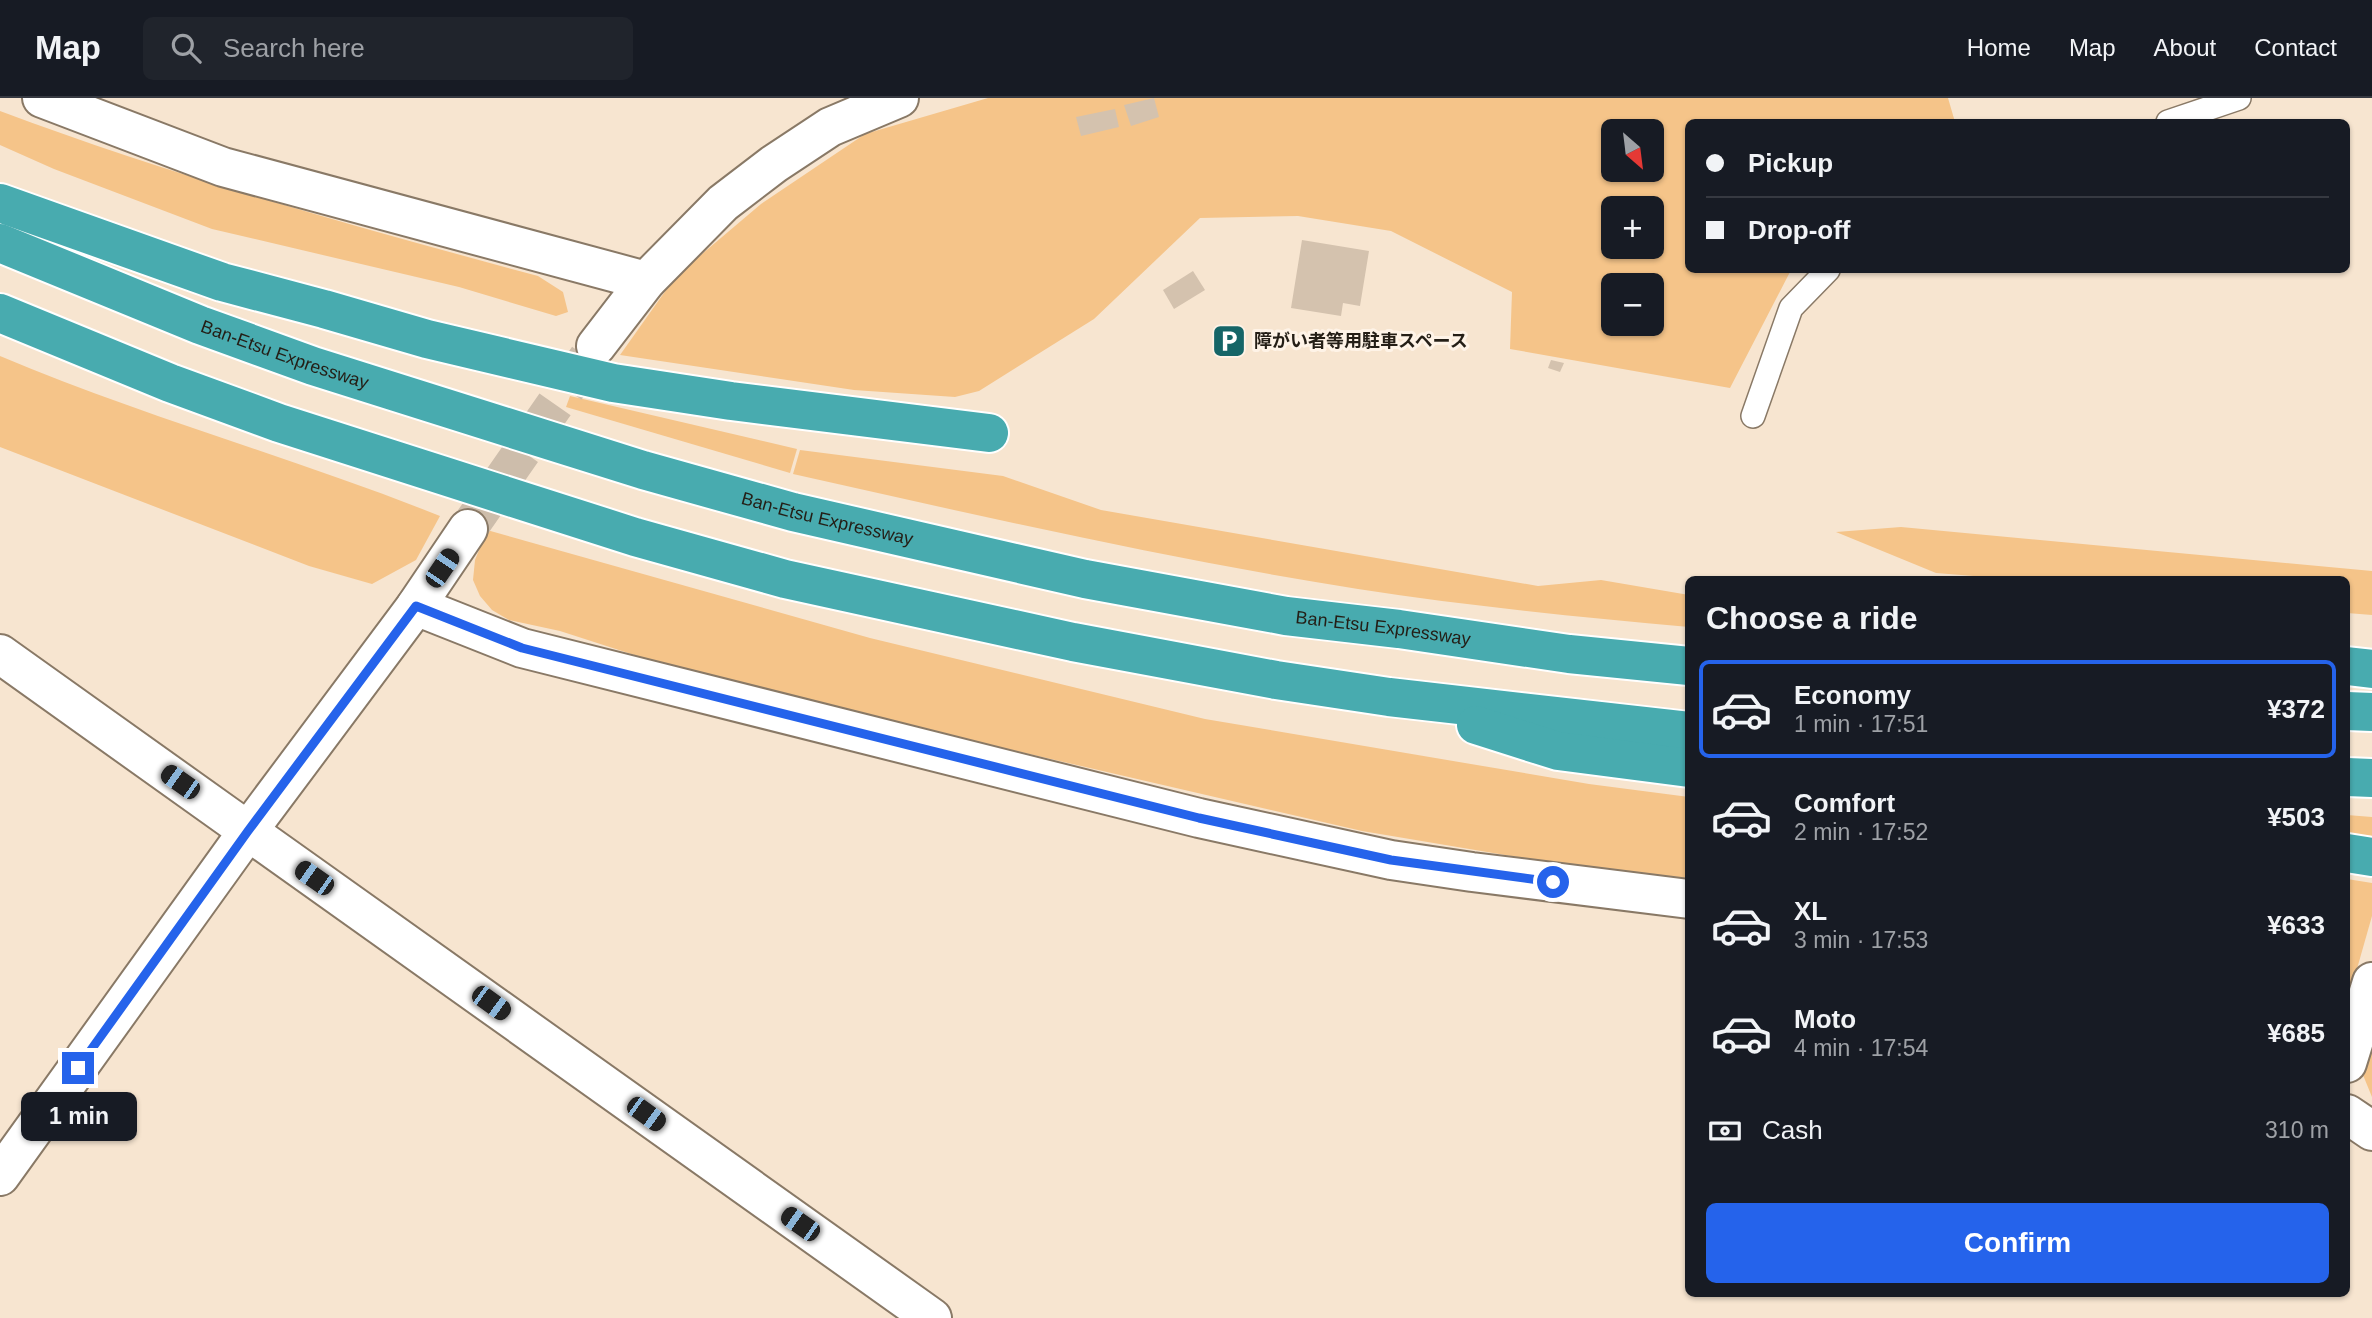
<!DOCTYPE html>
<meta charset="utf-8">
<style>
body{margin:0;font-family:Helvetica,"Noto Sans JP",sans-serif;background:#20242c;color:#f1f3f6;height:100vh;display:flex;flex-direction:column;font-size:26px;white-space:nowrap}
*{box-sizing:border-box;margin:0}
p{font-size:23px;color:#9ea1a6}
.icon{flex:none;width:38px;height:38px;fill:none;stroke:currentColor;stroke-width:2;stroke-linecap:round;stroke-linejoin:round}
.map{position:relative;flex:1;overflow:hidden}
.panel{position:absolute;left:1685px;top:478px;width:665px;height:721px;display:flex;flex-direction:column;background:#171b24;border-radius:10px;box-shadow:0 2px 5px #0004}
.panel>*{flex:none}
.banner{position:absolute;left:1685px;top:21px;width:665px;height:154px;border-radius:10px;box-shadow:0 2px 5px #0004;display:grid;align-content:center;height:154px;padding:0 21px;background:#171b24}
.needle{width:46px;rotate:152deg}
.tools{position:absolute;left:1601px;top:21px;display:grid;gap:14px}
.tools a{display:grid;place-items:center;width:63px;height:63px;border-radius:10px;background:#171b24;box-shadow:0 2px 5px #0004;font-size:35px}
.end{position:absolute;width:32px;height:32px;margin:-16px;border:9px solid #2563eb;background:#fff;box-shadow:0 0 0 4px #fff}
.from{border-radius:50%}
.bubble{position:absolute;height:49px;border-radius:10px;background:#171b24;box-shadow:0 2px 5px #0004;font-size:23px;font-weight:700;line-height:49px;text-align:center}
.car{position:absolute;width:21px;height:42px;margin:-21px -10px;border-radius:9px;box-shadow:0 0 5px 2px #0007;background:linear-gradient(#222 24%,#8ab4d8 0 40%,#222 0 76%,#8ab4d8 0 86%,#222 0)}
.banner b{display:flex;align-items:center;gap:24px;height:66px;font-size:26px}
.banner b+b{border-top:2px solid #363941}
.banner i{width:18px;height:18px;background:#f1f3f6}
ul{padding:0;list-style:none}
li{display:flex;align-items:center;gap:21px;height:98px;margin:0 14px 10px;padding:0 7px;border:4px solid transparent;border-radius:10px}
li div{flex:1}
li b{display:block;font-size:26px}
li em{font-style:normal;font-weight:700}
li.current{border-color:#2563eb}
li>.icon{width:63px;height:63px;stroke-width:1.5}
h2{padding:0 21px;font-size:32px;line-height:84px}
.pay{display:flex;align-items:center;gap:18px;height:77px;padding:0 21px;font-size:26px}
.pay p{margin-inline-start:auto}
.button{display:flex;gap:14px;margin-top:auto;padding:14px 21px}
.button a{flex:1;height:80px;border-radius:10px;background:#2563eb;color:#fff;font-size:28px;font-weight:700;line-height:80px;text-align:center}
header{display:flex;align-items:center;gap:42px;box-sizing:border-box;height:98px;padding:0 35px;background:#171b24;border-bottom:2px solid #363941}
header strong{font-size:33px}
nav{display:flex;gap:38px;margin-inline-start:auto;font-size:24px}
.search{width:490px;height:63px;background:#20242c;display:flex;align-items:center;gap:18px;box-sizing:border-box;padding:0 24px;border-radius:10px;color:#9ea1a6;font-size:26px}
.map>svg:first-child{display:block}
.green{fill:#f5c489;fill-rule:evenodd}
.building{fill:#d4c2ae}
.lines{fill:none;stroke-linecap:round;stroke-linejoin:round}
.secondary-tunnel{stroke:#cdbdab;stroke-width:38;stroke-dasharray:38 19;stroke-linecap:butt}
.lane-casing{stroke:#897966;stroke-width:26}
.street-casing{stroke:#897966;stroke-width:42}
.secondary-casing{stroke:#897966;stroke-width:42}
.highway-casing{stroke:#fff;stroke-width:42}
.lane{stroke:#fff;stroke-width:23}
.street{stroke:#fff;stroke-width:38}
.secondary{stroke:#fff;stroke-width:38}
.highway{stroke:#48abaf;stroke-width:38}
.route{stroke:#2563eb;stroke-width:9}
.labels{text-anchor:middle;stroke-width:6;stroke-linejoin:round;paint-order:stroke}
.poi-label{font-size:18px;font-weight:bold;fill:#241e16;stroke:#fef3e7;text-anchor:start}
.street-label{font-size:18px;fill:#241e16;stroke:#fef3e7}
</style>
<header>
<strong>Map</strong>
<div class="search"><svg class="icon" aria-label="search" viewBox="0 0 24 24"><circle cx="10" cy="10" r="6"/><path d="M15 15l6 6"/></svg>Search here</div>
<nav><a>Home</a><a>Map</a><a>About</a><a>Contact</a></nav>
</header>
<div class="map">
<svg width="2372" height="1220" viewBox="0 0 2372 1220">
<rect width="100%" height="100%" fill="#f7e5d0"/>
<g class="green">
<path d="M988 0H1948L1955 24H1689V172H1791L1730 290 1510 251 1512 194 1391 133 1298 118 1200 120 1094 221 979 293 955 299 854 292 620 257 676 178 761 106 865 36ZM1614 33H1652V72H1614ZM1614 110H1652V149H1614ZM1614 187H1652V226H1614Z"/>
<path d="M0 13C176 79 356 129 538 178L563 194 568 214 556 218 459 189 212 131 54 71 0 47Z"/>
<path d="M0 258C144 319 295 360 440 418L416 462 372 486 309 468 0 349Z"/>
<polygon points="570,298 797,351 790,375 566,309"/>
<path d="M800 352 1003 378 1101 412 1538 488 1601 482 1689 497V529C1578 519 1468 508 1358 491 1168 461 980 418 793 376Z"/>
<polygon points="1901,429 2372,473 2372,517 2347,515 2347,481 2011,481 1936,475 1836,434"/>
<polygon points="487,432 870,540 1205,621 1589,686 1689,699 1689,780 1582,770 1362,733 904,627 653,563 560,533 509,522 492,512 480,498 473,482 475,462"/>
<polygon points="2347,717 2372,719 2372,738 2347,736"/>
<polygon points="2347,781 2372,785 2372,818 2347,906"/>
<polygon points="2372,945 2372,999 2363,977"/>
</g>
<g class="building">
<polygon points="1154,0 1159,19 1131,28 1124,7"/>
<polygon points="1115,11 1119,29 1081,38 1076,19"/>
<polygon points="1302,142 1369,153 1360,208 1343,205 1341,218 1291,210"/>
<polygon points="1193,173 1205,192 1174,211 1163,192"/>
<polygon points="1551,262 1564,265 1560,274 1548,270"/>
</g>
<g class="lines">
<polyline class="secondary-tunnel" points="468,431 593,252"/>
<g class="lane-casing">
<g id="lane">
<polyline points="2168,24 2239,0"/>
<polyline points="1753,318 1791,210 1828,172"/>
</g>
</g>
<g class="street-casing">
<g id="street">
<polyline points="248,733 932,1220"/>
<polyline points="2347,965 2372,884"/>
</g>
</g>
<g class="secondary-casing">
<g id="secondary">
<polyline points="42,0 223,69 646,183"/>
<polyline points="596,248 646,183 723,105 774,66 830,29 899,0"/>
<polyline points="416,508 522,550 1199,720 1391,762 1472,774 1689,801"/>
<polyline points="0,556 248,733"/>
<polyline points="2347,1016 2372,1033"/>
<polyline points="0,1078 248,733 416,508 468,431"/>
</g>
</g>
<g class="highway-casing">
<g id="highway">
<polyline points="0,105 222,184 324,211 427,241 613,285 731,303 989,335"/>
<path id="s1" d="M0 145 200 227 313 268 643 372 793 414 1085 481 1286 518 1399 531 1569 556 1689 568"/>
<polyline points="0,215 170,285 279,325 635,439 785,481 1073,544 1276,582 1389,599 1689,633"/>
<polyline points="2347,568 2372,571"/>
<polyline points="2347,613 2372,614"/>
<polyline points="1476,627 1558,653 1689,670"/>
<polyline points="2347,679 2372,680"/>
<polyline points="2347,755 2372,759"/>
</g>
</g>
<use href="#lane" class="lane"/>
<use href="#street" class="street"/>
<use href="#secondary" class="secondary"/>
<use href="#highway" class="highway"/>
</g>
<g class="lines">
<polyline class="route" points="78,970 248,733 416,508 522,550 1199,720 1391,762 1553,784"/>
</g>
<defs>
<g id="parking-square" transform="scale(1.75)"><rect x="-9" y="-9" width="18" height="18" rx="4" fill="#156567" stroke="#fef3e7"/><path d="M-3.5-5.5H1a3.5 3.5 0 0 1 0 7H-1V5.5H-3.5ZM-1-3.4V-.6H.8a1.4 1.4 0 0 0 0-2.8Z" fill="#fff"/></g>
</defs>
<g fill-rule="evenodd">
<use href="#parking-square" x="1229" y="243"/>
</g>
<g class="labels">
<g class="poi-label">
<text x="1254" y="249">障がい者等用駐車スペース</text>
</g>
<g class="street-label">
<text dy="6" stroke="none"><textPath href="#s1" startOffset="306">Ban-Etsu Expressway</textPath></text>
<text dy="6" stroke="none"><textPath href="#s1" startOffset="873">Ban-Etsu Expressway</textPath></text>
<text dy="6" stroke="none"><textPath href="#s1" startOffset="1440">Ban-Etsu Expressway</textPath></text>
</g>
</g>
</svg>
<div class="tools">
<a><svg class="needle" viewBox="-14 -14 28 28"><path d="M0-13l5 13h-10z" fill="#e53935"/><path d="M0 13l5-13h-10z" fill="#9ea1a6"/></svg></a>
<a>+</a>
<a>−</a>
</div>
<i class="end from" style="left:1553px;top:784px"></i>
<i class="end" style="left:78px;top:970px"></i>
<div class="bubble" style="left:21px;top:994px;width:116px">1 min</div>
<i class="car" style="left:442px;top:470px;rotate:34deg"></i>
<i class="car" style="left:180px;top:684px;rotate:305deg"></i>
<i class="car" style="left:314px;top:780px;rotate:305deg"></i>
<i class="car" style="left:491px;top:905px;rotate:126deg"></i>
<i class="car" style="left:646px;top:1016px;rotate:126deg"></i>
<i class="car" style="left:800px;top:1126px;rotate:305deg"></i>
<div class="banner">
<b><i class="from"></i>Pickup</b>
<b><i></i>Drop-off</b>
</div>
<section class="panel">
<h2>Choose a ride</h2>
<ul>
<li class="current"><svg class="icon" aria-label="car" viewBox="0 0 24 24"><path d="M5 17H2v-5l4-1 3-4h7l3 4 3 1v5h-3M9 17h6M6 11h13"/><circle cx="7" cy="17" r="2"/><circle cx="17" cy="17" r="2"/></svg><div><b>Economy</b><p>1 min · 17:51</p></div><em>¥372</em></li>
<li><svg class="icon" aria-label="car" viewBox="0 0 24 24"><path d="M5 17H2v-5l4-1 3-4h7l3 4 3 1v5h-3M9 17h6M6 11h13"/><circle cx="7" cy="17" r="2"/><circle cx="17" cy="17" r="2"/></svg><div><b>Comfort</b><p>2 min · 17:52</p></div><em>¥503</em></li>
<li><svg class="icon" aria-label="car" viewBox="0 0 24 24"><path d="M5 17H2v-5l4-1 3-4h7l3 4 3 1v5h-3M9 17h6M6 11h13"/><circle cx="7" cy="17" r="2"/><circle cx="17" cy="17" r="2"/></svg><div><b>XL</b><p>3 min · 17:53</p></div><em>¥633</em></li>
<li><svg class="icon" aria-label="car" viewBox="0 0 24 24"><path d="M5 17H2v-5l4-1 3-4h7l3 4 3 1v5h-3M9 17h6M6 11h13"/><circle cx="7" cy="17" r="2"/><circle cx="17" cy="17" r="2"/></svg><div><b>Moto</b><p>4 min · 17:54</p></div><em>¥685</em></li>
</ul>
<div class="pay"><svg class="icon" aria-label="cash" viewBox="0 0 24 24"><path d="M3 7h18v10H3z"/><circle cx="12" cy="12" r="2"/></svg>Cash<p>310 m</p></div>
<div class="button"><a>Confirm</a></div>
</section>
</div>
